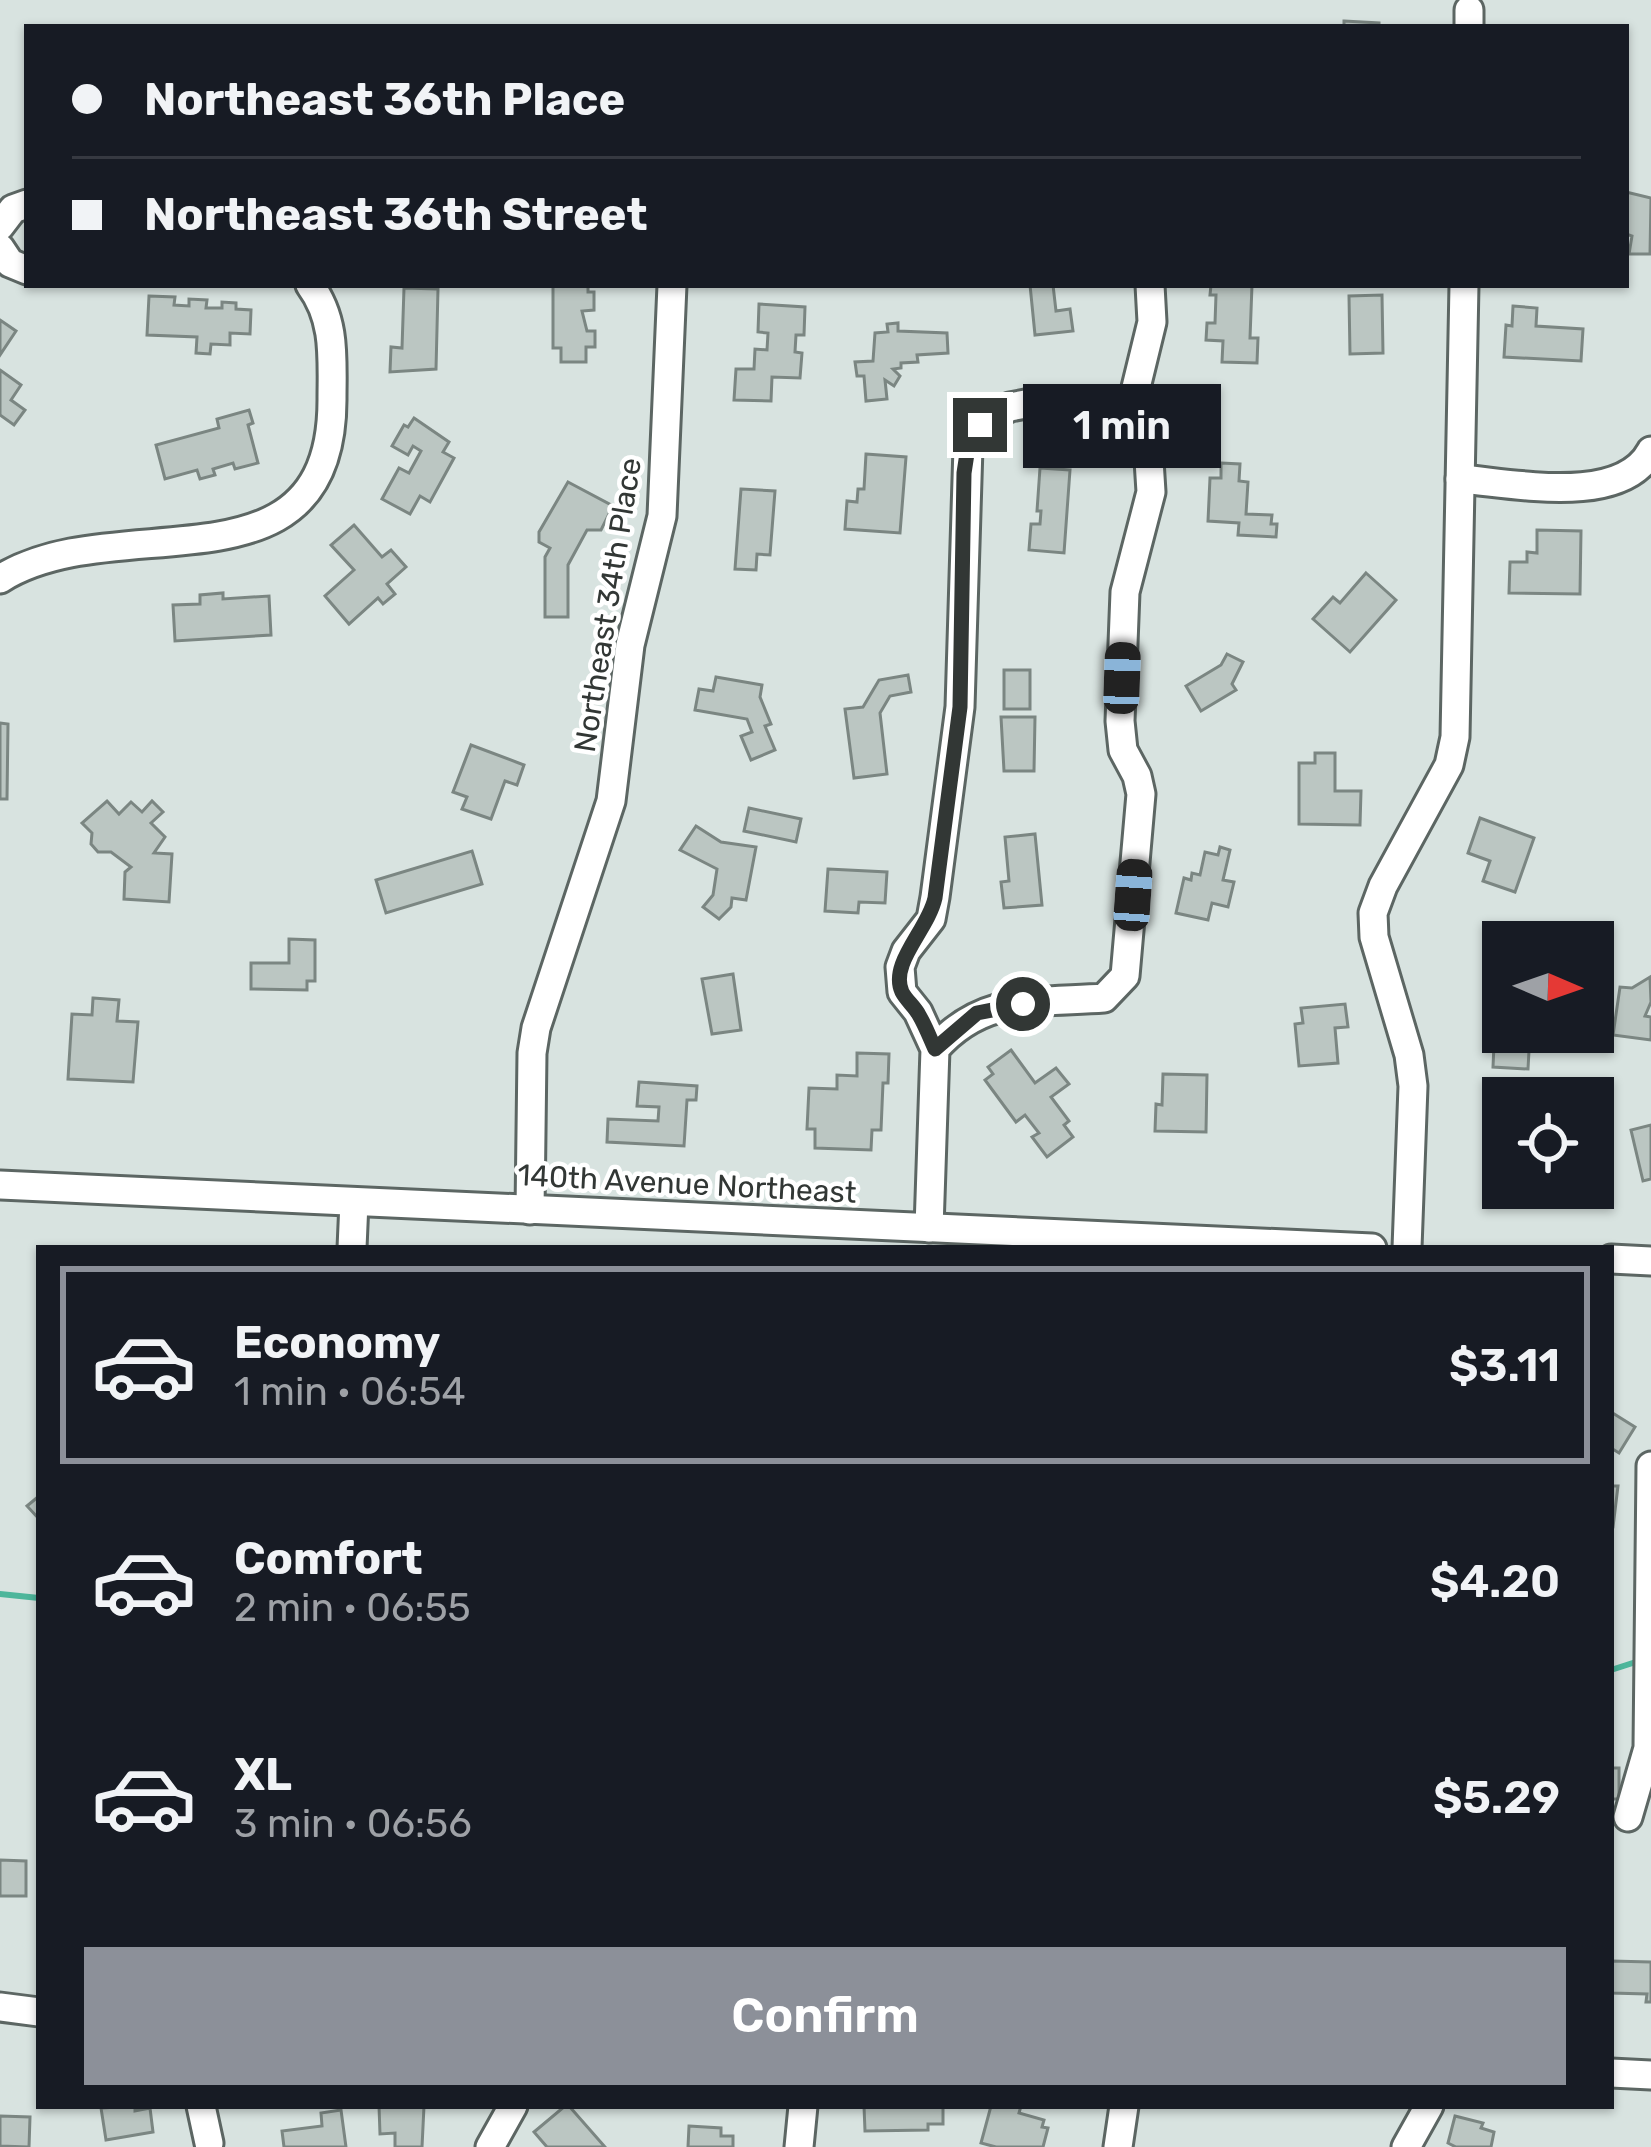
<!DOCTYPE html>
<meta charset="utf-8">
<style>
body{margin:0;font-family:Rubik,sans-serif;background:#242831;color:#f1f3f6;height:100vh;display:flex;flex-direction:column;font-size:45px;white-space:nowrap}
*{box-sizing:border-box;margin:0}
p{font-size:39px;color:#9ea1a6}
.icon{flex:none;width:66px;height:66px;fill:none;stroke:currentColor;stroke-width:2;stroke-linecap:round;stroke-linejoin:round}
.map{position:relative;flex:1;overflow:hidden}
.side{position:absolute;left:36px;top:1245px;width:1578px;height:864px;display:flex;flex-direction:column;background:#171b24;border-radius:0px;box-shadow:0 3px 9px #0004}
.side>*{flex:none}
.banner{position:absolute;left:24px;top:24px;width:1605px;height:264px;border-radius:0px;box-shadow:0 3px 9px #0004;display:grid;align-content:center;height:264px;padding:0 48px;background:#171b24}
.needle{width:78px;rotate:92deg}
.controls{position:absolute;left:1482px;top:921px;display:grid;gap:24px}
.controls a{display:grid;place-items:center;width:132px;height:132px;border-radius:0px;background:#171b24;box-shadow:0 3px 9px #0004;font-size:60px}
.end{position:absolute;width:54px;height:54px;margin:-27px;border:15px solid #323735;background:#fff;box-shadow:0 0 0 6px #fff}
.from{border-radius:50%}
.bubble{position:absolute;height:84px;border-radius:0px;background:#171b24;box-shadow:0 3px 9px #0004;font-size:39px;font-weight:600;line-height:84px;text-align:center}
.car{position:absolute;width:36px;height:72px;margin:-36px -18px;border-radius:15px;box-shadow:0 0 9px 3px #0007;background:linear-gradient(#222 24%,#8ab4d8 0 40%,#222 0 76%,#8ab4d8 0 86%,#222 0)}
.banner b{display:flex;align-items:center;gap:42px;height:114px;font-size:45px}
.banner b+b{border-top:3px solid #363941}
.banner i{width:30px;height:30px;background:#f1f3f6}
ul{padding:21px 0 0;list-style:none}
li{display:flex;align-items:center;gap:36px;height:198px;margin:0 24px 18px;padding:0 24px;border:6px solid transparent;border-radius:0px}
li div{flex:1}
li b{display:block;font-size:45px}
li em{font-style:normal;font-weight:600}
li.active{border-color:#8c9099}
li>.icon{width:108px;height:108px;stroke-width:1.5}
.cta{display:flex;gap:24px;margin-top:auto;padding:24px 48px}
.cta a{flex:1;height:138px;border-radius:0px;background:#8c9099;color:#fff;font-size:48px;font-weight:600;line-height:138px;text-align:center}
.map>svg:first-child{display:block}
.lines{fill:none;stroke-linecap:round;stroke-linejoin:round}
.stream{stroke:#4db69b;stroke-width:6}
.building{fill:#bbc6c2;stroke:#7b8682;stroke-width:3}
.minor-casing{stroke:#5c6663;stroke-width:33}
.minor{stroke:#fff;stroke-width:27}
.route{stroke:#323735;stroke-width:15}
.labels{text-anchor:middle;stroke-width:9;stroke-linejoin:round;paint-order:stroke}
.street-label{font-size:30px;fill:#323735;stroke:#fff}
</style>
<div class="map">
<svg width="1651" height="2147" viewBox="0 0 1651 2147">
<rect width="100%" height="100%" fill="#d8e3e0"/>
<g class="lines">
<g class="stream">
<polyline points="0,1594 39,1598"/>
<polyline points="1611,1670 1642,1660"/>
</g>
</g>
<g class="building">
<polygon points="1344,21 1379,23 1379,27 1344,27"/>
<polygon points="1626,192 1651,198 1650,254 1629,254 1632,236 1626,234"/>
<polygon points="553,285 588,285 588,292 594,292 594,310 582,311 587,331 595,331 595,347 586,347 586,362 561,362 561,348 553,348"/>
<polygon points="1030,285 1053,285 1056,311 1070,309 1073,331 1035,335"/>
<polygon points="1211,285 1252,285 1250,338 1258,338 1257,363 1222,362 1223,341 1206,340 1207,323 1215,323 1216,295 1210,295"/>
<polygon points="404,288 438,289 436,369 390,372 391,347 402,348"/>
<polygon points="1382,295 1383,353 1350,354 1349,296"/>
<polygon points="149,296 175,297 174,305 189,306 189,299 207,300 206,308 222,308 222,302 236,303 236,309 251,310 250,334 230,333 230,345 211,344 210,354 196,353 197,337 147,335"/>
<polygon points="759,304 805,307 804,335 796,335 795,352 802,353 800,378 772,377 771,401 734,400 736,369 754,369 755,349 767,350 768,333 758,332"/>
<polygon points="1513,306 1537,308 1536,326 1583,329 1581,361 1504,357 1506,325 1512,326"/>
<polygon points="0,320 16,331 0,355"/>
<polygon points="898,323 898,331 947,333 948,353 917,355 918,362 901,363 901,368 893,369 900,376 894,386 885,380 887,399 866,401 864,376 857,376 855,362 873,361 875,333 888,332 887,324"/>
<polygon points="0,370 21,385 11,400 25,410 14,425 0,415"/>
<polygon points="249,410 253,423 248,425 258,463 235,469 233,463 213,469 215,475 200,479 197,470 165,479 156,445 219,428 217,419"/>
<polygon points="414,418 449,442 443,452 454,458 430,502 420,496 410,514 382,499 399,468 409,473 421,451 413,446 408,455 392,446 404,425 408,427"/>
<polygon points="866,454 906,457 900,533 845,529 847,501 857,502 858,489 864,489"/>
<polygon points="1221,463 1240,464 1239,481 1248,482 1246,514 1272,515 1271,524 1277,524 1276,537 1238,535 1239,523 1208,521 1210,478 1221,478"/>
<polygon points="1040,468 1070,470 1064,553 1029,550 1031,524 1040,524 1041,511 1037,511"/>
<polygon points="568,482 613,506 601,530 587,530 568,565 568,617 545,617 545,557 550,548 539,542 539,532"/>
<polygon points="741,489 775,491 770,555 757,554 756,570 735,569"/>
<polygon points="354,525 382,557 391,550 406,567 387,584 395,594 383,604 378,598 349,624 325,596 354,570 331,545"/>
<polygon points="1537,530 1581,531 1580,594 1509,593 1510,562 1527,562 1527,552 1537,553"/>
<polygon points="1366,573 1396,600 1350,652 1313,619 1333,597 1340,603"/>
<polygon points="223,593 223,599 269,596 271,635 175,641 173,605 200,604 200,595"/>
<polygon points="1227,654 1243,662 1232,684 1236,690 1201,711 1186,686 1221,665"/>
<rect x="1004" y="670" width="26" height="39"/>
<polygon points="908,675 911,692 890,696 880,713 887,774 854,778 845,709 863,707 879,680"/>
<polygon points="716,677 762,685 760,697 771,724 765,726 775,750 751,760 741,736 752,732 747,719 695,710 699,689 713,691"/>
<polygon points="1001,717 1035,717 1034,771 1004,771"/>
<polygon points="0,723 8,724 7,799 0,799"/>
<polygon points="471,745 524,765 517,785 505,781 491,819 462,809 467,797 453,792"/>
<polygon points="1315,753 1335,753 1335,791 1361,791 1360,825 1299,824 1299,763 1315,763"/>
<polygon points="107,801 119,814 131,802 142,812 152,801 163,812 151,823 165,837 154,853 172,854 169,902 124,899 125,872 131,867 111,852 98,852 91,844 92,833 82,823"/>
<polygon points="749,808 801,819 796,842 744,831"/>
<polygon points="1480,818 1534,838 1515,892 1483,881 1490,861 1468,853"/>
<polygon points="696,826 721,842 756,847 746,900 732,898 731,907 719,919 703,907 713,895 717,869 680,850"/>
<polygon points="1035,834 1042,905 1004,908 1001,882 1009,881 1005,837"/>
<polygon points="1220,847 1230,850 1223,880 1234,882 1228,907 1212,903 1208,920 1176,913 1184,878 1191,880 1192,873 1200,875 1205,852 1218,855"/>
<polygon points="472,851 482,884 386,913 376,880"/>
<polygon points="828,869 887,872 885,903 859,902 858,913 825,911"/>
<polygon points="289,939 315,940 315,981 307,981 307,990 251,989 251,963 289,963"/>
<polygon points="733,974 741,1030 712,1034 702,979"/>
<polygon points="1650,977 1651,1002 1645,1016 1651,1017 1651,1040 1613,1035 1620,987 1632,988"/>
<polygon points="93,998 119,1000 117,1021 138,1022 133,1082 68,1079 72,1014 92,1015"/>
<polygon points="1345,1004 1348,1027 1335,1028 1338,1063 1299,1066 1295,1024 1303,1023 1301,1008"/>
<polygon points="1495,1022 1503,1023 1503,1032 1530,1032 1528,1069 1493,1067"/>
<polygon points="1011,1050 1035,1083 1056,1068 1069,1084 1051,1097 1069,1121 1064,1125 1073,1137 1047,1157 1032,1137 1039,1133 1025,1115 1016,1122 985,1080 993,1074 988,1067"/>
<polygon points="857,1053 889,1054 888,1083 883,1083 881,1130 872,1130 871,1150 815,1148 815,1129 807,1129 809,1088 837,1089 837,1075 857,1076"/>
<polygon points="1163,1074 1207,1075 1206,1132 1155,1131 1156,1104 1162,1105"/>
<polygon points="639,1082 697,1086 696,1100 687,1100 684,1146 607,1142 608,1119 658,1121 659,1107 637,1106"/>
<polygon points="1651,1125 1651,1179 1643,1181 1631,1130"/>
<polygon points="1611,1412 1635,1427 1619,1453 1611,1448"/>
<polygon points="1611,1486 1618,1486 1613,1527 1611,1527"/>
<polygon points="39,1496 39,1519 27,1506"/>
<rect x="1611" y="1768" width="8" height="31"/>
<polygon points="0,1860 26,1861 26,1896 0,1896"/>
<polygon points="1611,1961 1651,1962 1651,2002 1646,2002 1647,1994 1611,1993"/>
<polygon points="135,2106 135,2111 150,2108 153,2132 106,2140 101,2108"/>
<polygon points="379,2106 424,2106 422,2147 395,2147 395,2133 380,2134"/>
<polygon points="565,2106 569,2106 605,2147 547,2147 534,2132"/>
<polygon points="864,2106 943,2106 943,2124 928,2124 928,2130 865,2131"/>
<polygon points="991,2106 1021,2106 1019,2113 1044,2120 1042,2127 1048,2128 1043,2147 996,2147 981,2143"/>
<polygon points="341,2110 346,2147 284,2147 282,2131 322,2126 321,2113"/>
<polygon points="0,2116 30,2117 29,2147 0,2146"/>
<polygon points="1455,2116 1483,2123 1481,2128 1494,2132 1491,2147 1456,2147 1448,2143"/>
<polygon points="689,2126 721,2128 721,2136 733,2136 733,2147 688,2147"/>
</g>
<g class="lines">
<g class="minor-casing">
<g id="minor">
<polyline points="1469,27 1469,10"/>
<polyline points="0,226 13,209 27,204"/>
<polyline points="0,248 10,263 27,270"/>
<polyline points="1131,408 1152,322 1150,285"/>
<path d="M1460 479C1513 483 1621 507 1651 451"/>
<path d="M0 579C117 505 332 602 332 400 332 358 336 320 310 285"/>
<polyline points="0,1185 1372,1248"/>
<polyline points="530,1210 532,1053 536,1028 611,801 630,645 662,516 672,285"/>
<path d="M929 1228 935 1049 918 1012 902 992 900 967 906 951 931 919 935 897 960 707 968 447 973 434 993 415 1010 407 1031 403 1120 404 1140 414 1147 428 1151 492 1125 592 1120 721 1123 750 1137 776 1141 794 1125 976 1104 998C1037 1003 982 995 935 1049"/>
<polyline points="352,1248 354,1202"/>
<polyline points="1407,1248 1413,1086 1409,1055 1374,937 1373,913 1383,886 1449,765 1455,737 1464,285"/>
<polyline points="1611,1259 1651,1261"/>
<polyline points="1628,1817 1648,1748 1651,1466"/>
<polyline points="0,2007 39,2012"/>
<polyline points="1611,2073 1651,2075"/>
<polyline points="201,2106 209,2143"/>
<polyline points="490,2147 513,2106"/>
<polyline points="799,2147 803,2106"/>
<polyline points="1118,2147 1124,2106"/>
<polyline points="1406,2147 1429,2106"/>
</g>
</g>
<use href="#minor" class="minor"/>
</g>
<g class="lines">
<path class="route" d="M980 425 968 447 964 473 960 707 935 898C928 930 889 963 902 992 906 1000 915 1007 919 1015 925 1025 930 1038 935 1049L977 1013 1023 1004"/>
</g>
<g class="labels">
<g class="street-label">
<text transform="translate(608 605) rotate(-81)" y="10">Northeast 34th Place</text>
<text transform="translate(687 1184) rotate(3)" y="10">140th Avenue Northeast</text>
</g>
</g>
</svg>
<div class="controls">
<a><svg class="needle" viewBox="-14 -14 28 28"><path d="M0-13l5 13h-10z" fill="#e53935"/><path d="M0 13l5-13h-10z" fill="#9ea1a6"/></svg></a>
<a><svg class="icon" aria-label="locate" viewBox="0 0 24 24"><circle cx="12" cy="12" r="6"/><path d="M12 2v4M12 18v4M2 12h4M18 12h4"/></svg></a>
</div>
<i class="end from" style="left:1023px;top:1004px"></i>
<i class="end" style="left:980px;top:425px"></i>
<div class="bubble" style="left:1023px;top:384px;width:198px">1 min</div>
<i class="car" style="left:1122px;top:678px;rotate:2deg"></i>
<i class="car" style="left:1133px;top:895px;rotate:4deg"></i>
<div class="banner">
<b><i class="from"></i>Northeast 36th Place</b>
<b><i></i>Northeast 36th Street</b>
</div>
<section class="side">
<ul>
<li class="active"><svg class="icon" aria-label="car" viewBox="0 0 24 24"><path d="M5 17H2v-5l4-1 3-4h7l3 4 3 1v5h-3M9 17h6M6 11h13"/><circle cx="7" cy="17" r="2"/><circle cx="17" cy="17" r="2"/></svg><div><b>Economy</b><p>1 min · 06:54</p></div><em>$3.11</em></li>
<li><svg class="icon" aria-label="car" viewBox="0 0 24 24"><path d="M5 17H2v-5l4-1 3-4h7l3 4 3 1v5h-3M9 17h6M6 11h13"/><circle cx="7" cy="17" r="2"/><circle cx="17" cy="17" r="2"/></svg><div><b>Comfort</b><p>2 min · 06:55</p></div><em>$4.20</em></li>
<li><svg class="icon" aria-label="car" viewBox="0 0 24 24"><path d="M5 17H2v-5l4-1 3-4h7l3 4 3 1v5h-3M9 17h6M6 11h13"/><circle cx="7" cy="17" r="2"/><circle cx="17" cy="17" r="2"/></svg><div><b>XL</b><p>3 min · 06:56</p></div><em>$5.29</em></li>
</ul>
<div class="cta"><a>Confirm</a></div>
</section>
</div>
